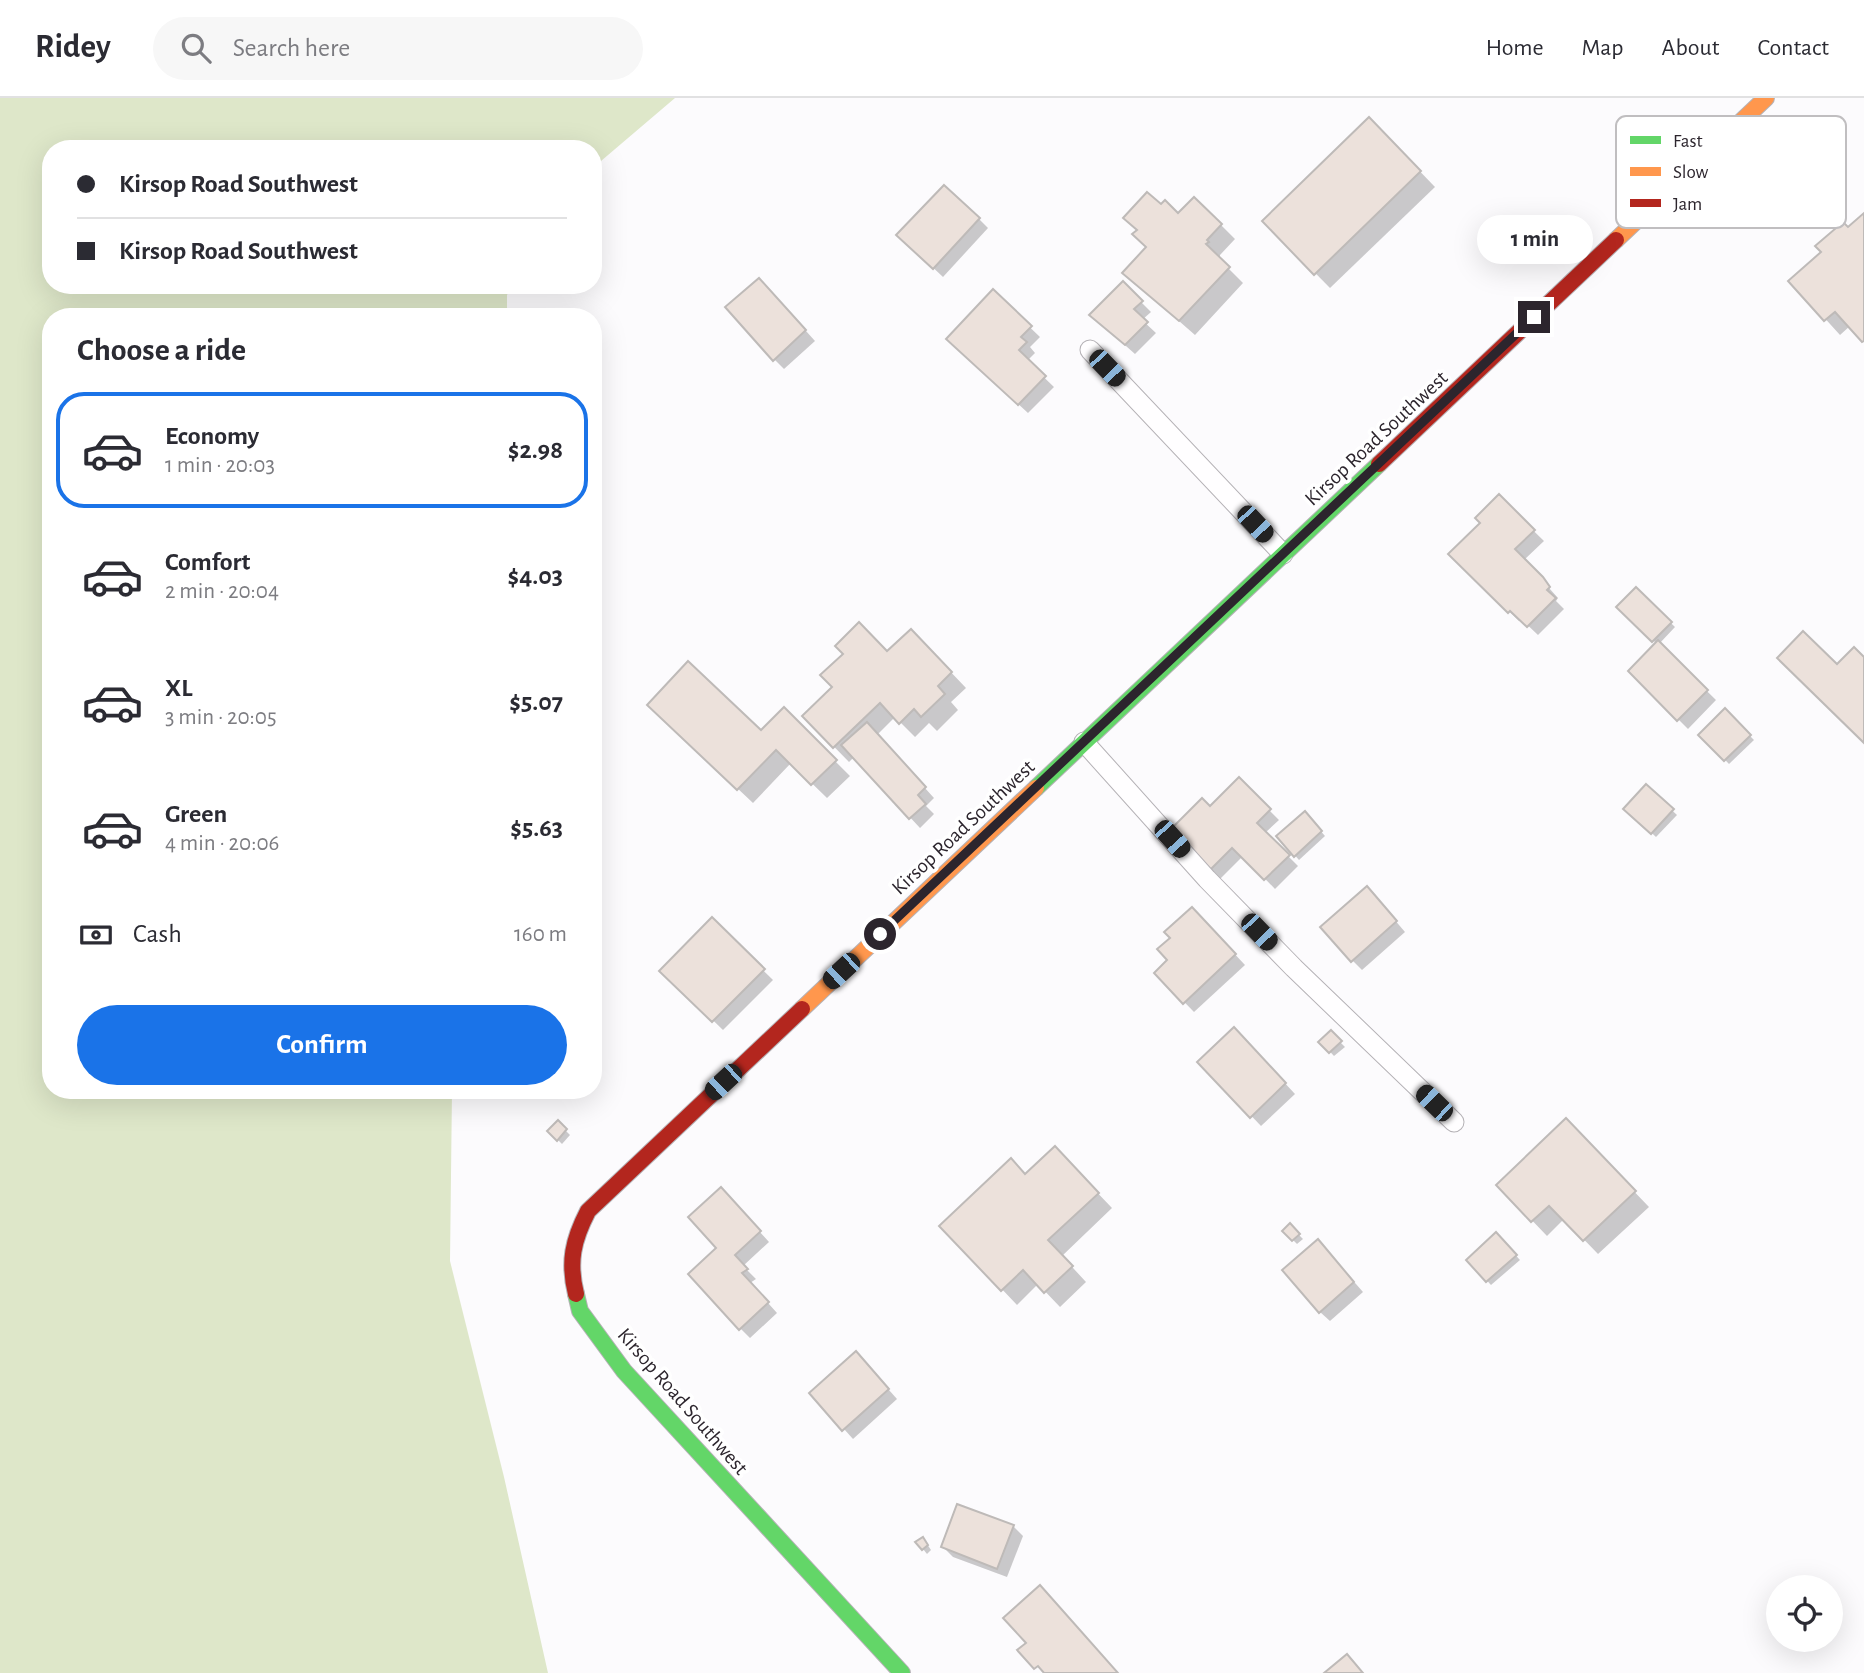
<!DOCTYPE html>
<meta charset="utf-8">
<style>
body{margin:0;font-family:"Alegreya Sans",sans-serif;background:#f7f7f7;color:#2b2b33;height:100vh;display:flex;flex-direction:column;font-size:26px;white-space:nowrap}
*{box-sizing:border-box;margin:0}
p{font-size:23px;color:#7c7c81}
.icon{flex:none;width:38px;height:38px;fill:none;stroke:currentColor;stroke-width:2;stroke-linecap:round;stroke-linejoin:round}
.map{position:relative;flex:1;overflow:hidden}
.side{position:absolute;left:42px;top:210px;width:560px;height:791px;display:flex;flex-direction:column;background:#fff;border-radius:28px;box-shadow:0 7px 28px #0002}
.side>*{flex:none}
.guide{position:absolute;left:42px;top:42px;width:560px;height:154px;border-radius:28px;box-shadow:0 7px 28px #0002;display:grid;align-content:center;height:154px;padding:0 35px;background:#fff}
.controls{position:absolute;left:1766px;top:1477px;display:grid;gap:14px}
.controls a{display:grid;place-items:center;width:77px;height:77px;border-radius:50%;background:#fff;box-shadow:0 7px 28px #0002;font-size:35px}
.end{position:absolute;width:32px;height:32px;margin:-16px;border:9px solid #2c252d;background:#fff;box-shadow:0 0 0 4px #fff}
.from{border-radius:50%}
.bubble{position:absolute;height:49px;border-radius:24px;background:#fff;box-shadow:0 7px 28px #0002;font-size:23px;font-weight:700;line-height:49px;text-align:center}
.car{position:absolute;width:21px;height:42px;margin:-21px -10px;border-radius:9px;box-shadow:0 0 5px 2px #0007;background:linear-gradient(#222 24%,#8ab4d8 0 40%,#222 0 76%,#8ab4d8 0 86%,#222 0)}
.guide b{display:flex;align-items:center;gap:24px;height:66px;font-size:26px}
.guide b+b{border-top:2px solid #e1e1e2}
.guide i{width:18px;height:18px;background:#2b2b33}
ul{padding:0;list-style:none}
li{display:flex;align-items:center;gap:21px;height:116px;margin:0 14px 10px;padding:0 21px;border:4px solid transparent;border-radius:28px}
li div{flex:1}
li b{display:block;font-size:26px}
li em{font-style:normal;font-weight:700}
li.current{border-color:#1a73e8}
li>.icon{width:63px;height:63px;stroke-width:1.5}
h2{padding:0 35px;font-size:32px;line-height:84px}
.pay{display:flex;align-items:center;gap:18px;height:77px;padding:0 35px;font-size:26px}
.pay p{margin-inline-start:auto}
.cta{display:flex;gap:14px;margin-top:auto;padding:14px 35px}
.cta a{flex:1;height:80px;border-radius:42px;background:#1a73e8;color:#fff;font-size:28px;font-weight:700;line-height:80px;text-align:center}
header{display:flex;align-items:center;gap:42px;box-sizing:border-box;height:98px;padding:0 35px;background:#fff;border-bottom:2px solid #e1e1e2}
header strong{font-size:33px}
nav{display:flex;gap:38px;margin-inline-start:auto;font-size:24px}
.search{width:490px;height:63px;background:#f7f7f7;display:flex;align-items:center;gap:18px;box-sizing:border-box;padding:0 24px;border-radius:38px;color:#7c7c81;font-size:26px}
.map>svg:first-child{display:block}
.green{fill:#dee7c9}
.shadow{fill:#0003}
.building{fill:#ece1db;stroke:#bebab8;stroke-width:2}
.lines{fill:none;stroke-linecap:round;stroke-linejoin:round}
.lane-casing{stroke:#b5b2b6;stroke-width:21}
.fast-casing{stroke:#b5b2b6;stroke-width:18}
.slow-casing{stroke:#b5b2b6;stroke-width:18}
.jam-casing{stroke:#b5b2b6;stroke-width:18}
.lane{stroke:#fffeff;stroke-width:19}
.fast{stroke:#63d668;stroke-width:16}
.slow{stroke:#ff974d;stroke-width:16}
.jam{stroke:#b3261e;stroke-width:16}
.route{stroke:#2c252d;stroke-width:9}
.labels{text-anchor:middle;stroke-width:7;stroke-linejoin:round;paint-order:stroke}
.street-label{font-size:21px;fill:#2c252d;stroke:#fff}
.key{fill:#fff;stroke:#c0bec0;stroke-width:2}
.key-label{font-size:19px;fill:#2c252d}
</style>
<header>
<strong>Ridey</strong>
<div class="search"><svg class="icon" aria-label="search" viewBox="0 0 24 24"><circle cx="10" cy="10" r="6"/><path d="M15 15l6 6"/></svg>Search here</div>
<nav><a>Home</a><a>Map</a><a>About</a><a>Contact</a></nav>
</header>
<div class="map">
<svg width="1864" height="1575" viewBox="0 0 1864 1575">
<rect width="100%" height="100%" fill="#fcfbfd"/>
<polygon class="green" points="0,0 675,0 601,63 593,75 593,51 51,51 51,187 513,187 507,197 507,219 51,219 51,992 452,992 450,1163 504,1379 548,1575 0,1575"/>
<g class="shadow">
<polygon points="1383,35 1435,89 1330,190 1264,123"/>
<polygon points="1161,109 1178,118 1221,127 1235,141 1220,157 1220,162 1243,185 1195,237 1124,175 1148,149"/>
<polygon points="1864,117 1864,244 1850,228 1840,237 1791,183"/>
<polygon points="979,121 988,130 943,179 908,146"/>
<polygon points="1123,186 1151,214 1142,222 1156,235 1135,256 1101,226"/>
<polygon points="769,192 815,243 784,271 774,261"/>
<polygon points="993,194 1040,239 1030,249 1035,255 1027,263 1054,289 1028,315 957,250"/>
<polygon points="1499,399 1544,443 1524,462 1558,500 1556,503 1564,511 1538,537 1521,521 1519,523 1451,456 1482,425"/>
<polygon points="1636,491 1675,529 1659,546 1716,602 1688,631 1630,573 1657,546 1619,509"/>
<polygon points="926,548 966,590 951,604 958,612 937,633 929,625 915,639 895,619 877,637 934,700 926,708 934,716 920,730 854,659 849,664 804,618 888,555"/>
<polygon points="784,612 850,678 827,700 791,665 753,705 664,621 761,634"/>
<polygon points="1725,613 1754,642 1729,666 1701,637"/>
<polygon points="1239,682 1279,722 1265,735 1298,768 1275,791 1243,758 1220,781 1172,733 1210,711"/>
<polygon points="1646,688 1677,717 1656,739 1626,711"/>
<polygon points="1305,715 1325,738 1299,762 1278,738"/>
<polygon points="1376,800 1405,834 1362,872 1352,862"/>
<polygon points="1201,820 1245,867 1194,914 1156,875"/>
<polygon points="712,822 773,882 723,932 662,873"/>
<polygon points="1331,935 1345,949 1334,958 1321,944"/>
<polygon points="1244,941 1295,996 1261,1028 1200,964"/>
<polygon points="558,1025 570,1037 562,1046 549,1033"/>
<polygon points="1580,1037 1649,1109 1598,1156 1564,1121 1547,1138 1498,1087"/>
<polygon points="1069,1065 1112,1110 1062,1158 1086,1184 1060,1209 1038,1186 1017,1207 942,1128 1026,1078"/>
<polygon points="730,1101 769,1144 743,1168 756,1181 750,1185 777,1215 750,1240 740,1230 719,1150"/>
<polygon points="1290,1128 1303,1141 1297,1146 1284,1133"/>
<polygon points="1496,1136 1520,1162 1491,1187 1468,1162"/>
<polygon points="1327,1153 1363,1194 1330,1223 1320,1214"/>
<polygon points="865,1265 897,1301 853,1341 844,1331"/>
<polygon points="1013,1428 1023,1438 1007,1479 953,1459 943,1449"/>
<polygon points="927,1446 931,1452 927,1456 923,1451"/>
</g>
<g class="building">
<polygon points="1369,19 1421,73 1314,177 1262,123"/>
<polygon points="944,87 980,120 933,171 896,137"/>
<polygon points="1147,94 1161,106 1165,102 1178,115 1194,99 1222,126 1207,142 1209,144 1206,146 1230,169 1179,223 1122,175 1146,149 1132,136 1137,132 1123,120"/>
<polygon points="1864,115 1864,243 1862,244 1835,214 1824,223 1788,183 1821,154 1815,148 1843,124 1848,129"/>
<polygon points="759,180 806,232 773,263 725,209"/>
<polygon points="1123,183 1143,203 1134,211 1148,224 1125,247 1089,217"/>
<polygon points="993,191 1032,228 1021,239 1027,244 1019,252 1046,278 1018,307 946,241"/>
<polygon points="1499,396 1535,432 1515,451 1543,479 1550,489 1547,492 1556,500 1527,529 1510,513 1508,515 1448,456 1480,425 1475,420"/>
<polygon points="1636,489 1672,524 1652,544 1616,509"/>
<polygon points="859,524 887,553 911,531 952,574 938,588 945,596 921,619 914,611 899,626 880,605 833,650 802,618 832,589 820,577 843,556 835,548"/>
<polygon points="1803,533 1837,566 1854,549 1864,559 1864,645 1777,560"/>
<polygon points="1658,542 1708,592 1677,623 1628,573"/>
<polygon points="688,563 761,632 784,609 837,662 811,687 776,652 737,692 647,607"/>
<polygon points="1725,610 1751,637 1724,663 1698,637"/>
<polygon points="867,624 926,689 918,697 926,706 909,721 841,647"/>
<polygon points="1239,679 1271,711 1257,725 1290,757 1264,782 1232,750 1209,773 1169,733 1202,700 1210,708"/>
<polygon points="1646,686 1674,711 1651,736 1623,711"/>
<polygon points="1305,713 1322,733 1294,759 1276,738"/>
<polygon points="1367,788 1397,823 1351,864 1320,829"/>
<polygon points="1192,809 1236,856 1183,906 1154,875 1167,862 1157,851 1170,840 1164,834"/>
<polygon points="712,819 765,871 712,924 659,873"/>
<polygon points="1234,929 1286,985 1250,1020 1197,964"/>
<polygon points="1331,932 1342,943 1329,955 1318,944"/>
<polygon points="1566,1020 1636,1093 1583,1143 1549,1108 1531,1124 1496,1087"/>
<polygon points="558,1022 567,1031 557,1043 547,1033"/>
<polygon points="1055,1048 1099,1095 1048,1142 1073,1168 1044,1195 1023,1172 1001,1193 939,1128 1011,1060 1025,1076"/>
<polygon points="721,1089 761,1133 735,1157 748,1171 742,1175 769,1204 739,1232 688,1176 716,1150 688,1119"/>
<polygon points="1290,1125 1300,1136 1292,1143 1282,1133"/>
<polygon points="1496,1134 1517,1157 1486,1184 1466,1162"/>
<polygon points="1318,1141 1354,1184 1319,1215 1282,1172"/>
<polygon points="856,1253 889,1291 842,1333 809,1295"/>
<polygon points="957,1406 1014,1427 997,1471 941,1449"/>
<polygon points="923,1439 928,1447 922,1452 915,1444"/>
<polygon points="1040,1487 1118,1575 1044,1575 1038,1568 1034,1571 1017,1552 1026,1545 1003,1520"/>
<polygon points="1347,1556 1363,1575 1324,1575"/>
</g>
<g class="lines">
<g class="lane-casing">
<g id="lane">
<polyline points="1090,252 1283,456"/>
<polyline points="1084,644 1207,781 1294,870 1454,1024"/>
</g>
</g>
<g class="fast-casing">
<g id="fast">
<polyline points="1036,690 1379,366"/>
<polyline points="576,1196 580,1213 624,1273 902,1575"/>
</g>
</g>
<g class="slow-casing">
<g id="slow">
<polyline points="1616,142 1766,0"/>
<polyline points="802,911 1036,690"/>
</g>
</g>
<g class="jam-casing">
<g id="jam">
<polyline points="1379,366 1616,142"/>
<path d="M576 1196C568 1164 573 1142 588 1113L802 911"/>
</g>
</g>
<use href="#lane" class="lane"/>
<use href="#fast" class="fast"/>
<use href="#slow" class="slow"/>
<use href="#jam" class="jam"/>
</g>
<g class="lines">
<polyline class="route" points="880,836 1534,219"/>
</g>
<g class="labels">
<g class="street-label">
<text transform="translate(1376 340) rotate(-43)" y="7">Kirsop Road Southwest</text>
<text transform="translate(963 729) rotate(-43)" y="7">Kirsop Road Southwest</text>
<text transform="translate(683 1303) rotate(49)" y="7">Kirsop Road Southwest</text>
</g>
</g>
<rect x="1616" y="18" width="230" height="112" rx="10" class="key"/>
<rect x="1630" y="38" width="31" height="8" fill="#63d668"/>
<rect x="1630" y="69" width="31" height="9" fill="#ff974d"/>
<rect x="1630" y="101" width="31" height="8" fill="#b3261e"/>
<g class="key-label">
<text x="1673" y="49">Fast</text>
<text x="1673" y="80">Slow</text>
<text x="1673" y="112">Jam</text>
</g>
</svg>
<div class="controls">
<a><svg class="icon" aria-label="locate" viewBox="0 0 24 24"><circle cx="12" cy="12" r="6"/><path d="M12 2v4M12 18v4M2 12h4M18 12h4"/></svg></a>
</div>
<i class="end from" style="left:880px;top:836px"></i>
<i class="end" style="left:1534px;top:219px"></i>
<div class="bubble" style="left:1477px;top:117px;width:116px">1 min</div>
<i class="car" style="left:1107px;top:270px;rotate:136deg"></i>
<i class="car" style="left:1255px;top:426px;rotate:137deg"></i>
<i class="car" style="left:1172px;top:741px;rotate:138deg"></i>
<i class="car" style="left:1259px;top:834px;rotate:136deg"></i>
<i class="car" style="left:841px;top:873px;rotate:227deg"></i>
<i class="car" style="left:723px;top:984px;rotate:227deg"></i>
<i class="car" style="left:1434px;top:1005px;rotate:314deg"></i>
<div class="guide">
<b><i class="from"></i>Kirsop Road Southwest</b>
<b><i></i>Kirsop Road Southwest</b>
</div>
<section class="side">
<h2>Choose a ride</h2>
<ul>
<li class="current"><svg class="icon" aria-label="car" viewBox="0 0 24 24"><path d="M5 17H2v-5l4-1 3-4h7l3 4 3 1v5h-3M9 17h6M6 11h13"/><circle cx="7" cy="17" r="2"/><circle cx="17" cy="17" r="2"/></svg><div><b>Economy</b><p>1 min · 20:03</p></div><em>$2.98</em></li>
<li><svg class="icon" aria-label="car" viewBox="0 0 24 24"><path d="M5 17H2v-5l4-1 3-4h7l3 4 3 1v5h-3M9 17h6M6 11h13"/><circle cx="7" cy="17" r="2"/><circle cx="17" cy="17" r="2"/></svg><div><b>Comfort</b><p>2 min · 20:04</p></div><em>$4.03</em></li>
<li><svg class="icon" aria-label="car" viewBox="0 0 24 24"><path d="M5 17H2v-5l4-1 3-4h7l3 4 3 1v5h-3M9 17h6M6 11h13"/><circle cx="7" cy="17" r="2"/><circle cx="17" cy="17" r="2"/></svg><div><b>XL</b><p>3 min · 20:05</p></div><em>$5.07</em></li>
<li><svg class="icon" aria-label="car" viewBox="0 0 24 24"><path d="M5 17H2v-5l4-1 3-4h7l3 4 3 1v5h-3M9 17h6M6 11h13"/><circle cx="7" cy="17" r="2"/><circle cx="17" cy="17" r="2"/></svg><div><b>Green</b><p>4 min · 20:06</p></div><em>$5.63</em></li>
</ul>
<div class="pay"><svg class="icon" aria-label="cash" viewBox="0 0 24 24"><path d="M3 7h18v10H3z"/><circle cx="12" cy="12" r="2"/></svg>Cash<p>160 m</p></div>
<div class="cta"><a>Confirm</a></div>
</section>
</div>
